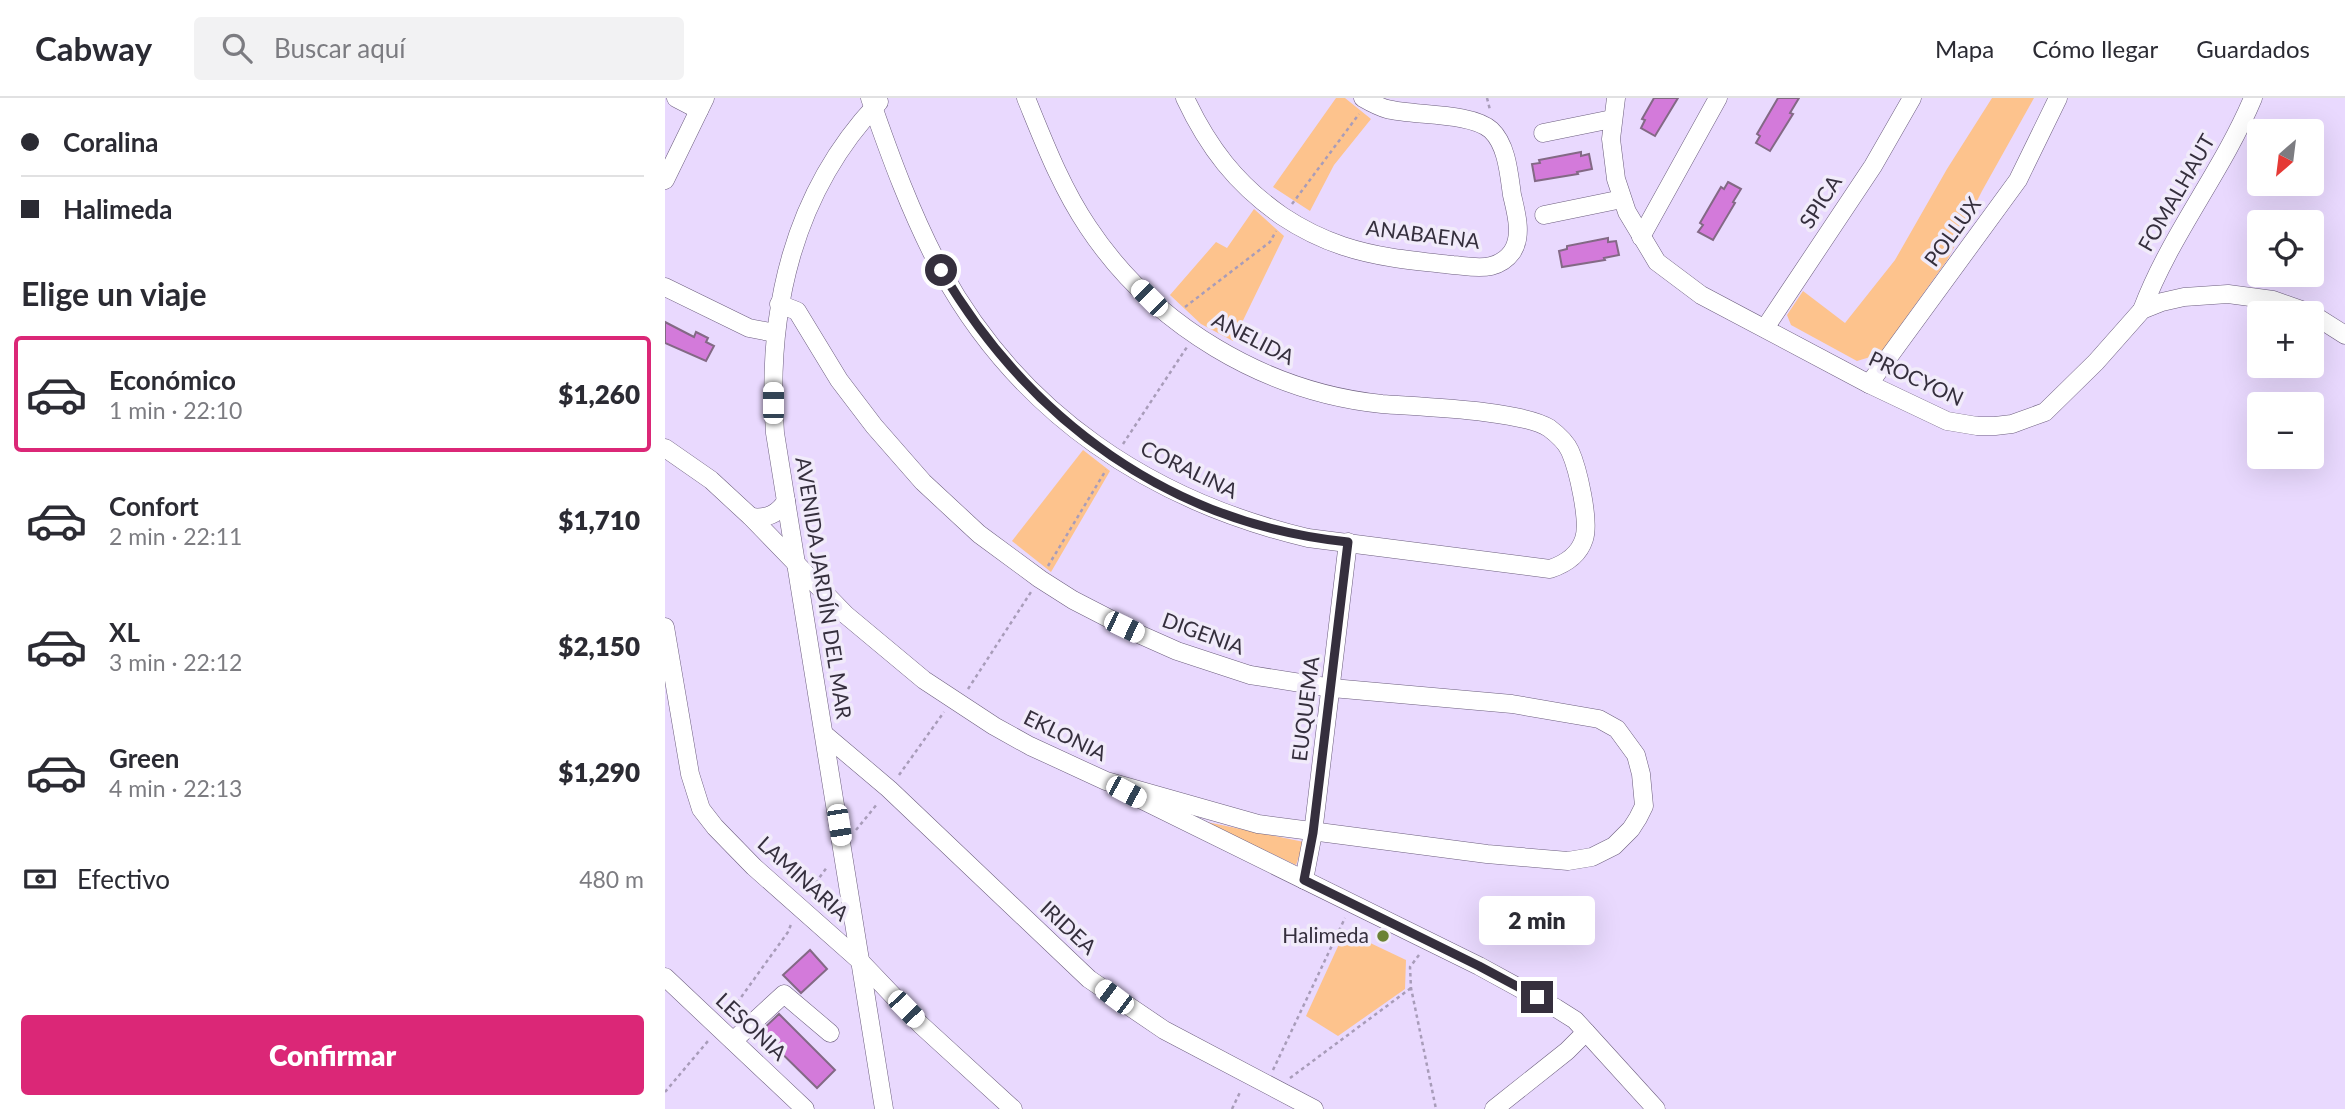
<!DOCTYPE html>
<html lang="es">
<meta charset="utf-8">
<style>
body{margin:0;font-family:Lato,sans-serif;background:#f2f2f3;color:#2b2b33;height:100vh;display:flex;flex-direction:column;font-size:26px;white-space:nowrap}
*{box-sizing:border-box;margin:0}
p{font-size:23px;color:#7c7c81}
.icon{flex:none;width:38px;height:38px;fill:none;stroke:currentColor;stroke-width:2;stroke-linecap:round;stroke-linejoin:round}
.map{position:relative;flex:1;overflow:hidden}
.sheet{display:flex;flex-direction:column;background:#fff;width:665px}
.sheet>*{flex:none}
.hud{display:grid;align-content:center;height:154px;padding:0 21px;background:#fff}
.needle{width:46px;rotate:208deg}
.fabs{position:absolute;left:1582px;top:21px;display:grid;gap:14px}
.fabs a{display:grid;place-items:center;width:77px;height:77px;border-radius:7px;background:#fff;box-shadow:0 7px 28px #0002;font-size:35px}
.end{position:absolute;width:32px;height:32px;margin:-16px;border:9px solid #352f3d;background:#fff;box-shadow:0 0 0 4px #fff}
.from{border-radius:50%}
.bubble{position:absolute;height:49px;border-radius:7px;background:#fff;box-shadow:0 7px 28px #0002;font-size:23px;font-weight:800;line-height:49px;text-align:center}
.car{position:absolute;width:21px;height:42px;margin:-21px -10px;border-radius:9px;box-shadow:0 0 5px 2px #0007;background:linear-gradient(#fff 24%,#345 0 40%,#fff 0 76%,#345 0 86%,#fff 0)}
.hud b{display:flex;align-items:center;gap:24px;height:66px;font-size:26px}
.hud b+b{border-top:2px solid #e1e1e2}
.hud i{width:18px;height:18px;background:#2b2b33}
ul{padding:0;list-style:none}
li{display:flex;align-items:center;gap:21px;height:116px;margin:0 14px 10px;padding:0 7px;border:4px solid transparent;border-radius:7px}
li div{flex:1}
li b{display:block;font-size:26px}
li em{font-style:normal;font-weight:800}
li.on{border-color:#db2777}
li>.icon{width:63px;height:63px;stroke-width:1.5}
h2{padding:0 21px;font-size:32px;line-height:84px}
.pay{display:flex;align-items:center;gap:18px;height:77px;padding:0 21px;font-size:26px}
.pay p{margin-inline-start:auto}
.primary-button{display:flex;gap:14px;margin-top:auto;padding:14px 21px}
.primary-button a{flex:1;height:80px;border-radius:7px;background:#db2777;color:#fff;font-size:28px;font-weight:800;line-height:80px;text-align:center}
header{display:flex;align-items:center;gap:42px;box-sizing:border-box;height:98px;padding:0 35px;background:#fff;border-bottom:2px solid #e1e1e2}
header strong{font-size:33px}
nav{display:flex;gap:38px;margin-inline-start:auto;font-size:24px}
.search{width:490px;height:63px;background:#f2f2f3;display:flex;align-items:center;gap:18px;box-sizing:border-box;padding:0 24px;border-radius:7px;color:#7c7c81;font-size:26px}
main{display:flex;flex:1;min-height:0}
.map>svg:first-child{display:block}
.green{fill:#fdc38d}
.building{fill:#d37ada;stroke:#836985;stroke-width:2}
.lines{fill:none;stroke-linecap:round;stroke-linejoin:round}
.minor-casing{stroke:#6c5e7e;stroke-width:19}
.path{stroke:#a89cb9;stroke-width:2.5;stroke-dasharray:3.5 3.5;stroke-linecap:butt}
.minor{stroke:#fff;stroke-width:18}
.route{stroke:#352f3d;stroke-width:9}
.poi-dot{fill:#6a8235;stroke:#f1ebfa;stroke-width:2.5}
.labels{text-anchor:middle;stroke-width:7;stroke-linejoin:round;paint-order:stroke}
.street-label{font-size:21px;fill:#352f3d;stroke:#f1ebfa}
.poi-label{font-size:21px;fill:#352f3d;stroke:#f1ebfa;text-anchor:end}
</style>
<header>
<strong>Cabway</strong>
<div class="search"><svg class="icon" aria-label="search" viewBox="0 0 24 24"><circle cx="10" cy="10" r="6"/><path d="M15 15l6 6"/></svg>Buscar aquí</div>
<nav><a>Mapa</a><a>Cómo llegar</a><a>Guardados</a></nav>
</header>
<main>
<section class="sheet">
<div class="hud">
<b><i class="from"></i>Coralina</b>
<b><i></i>Halimeda</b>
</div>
<h2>Elige un viaje</h2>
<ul>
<li class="on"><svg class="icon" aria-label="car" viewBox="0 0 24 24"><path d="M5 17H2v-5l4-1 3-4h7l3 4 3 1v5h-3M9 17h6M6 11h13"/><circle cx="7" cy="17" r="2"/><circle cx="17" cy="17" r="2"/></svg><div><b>Económico</b><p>1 min · 22:10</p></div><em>$1,260</em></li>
<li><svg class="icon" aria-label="car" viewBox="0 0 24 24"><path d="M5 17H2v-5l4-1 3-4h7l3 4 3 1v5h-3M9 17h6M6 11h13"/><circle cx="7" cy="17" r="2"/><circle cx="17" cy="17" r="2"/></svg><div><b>Confort</b><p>2 min · 22:11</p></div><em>$1,710</em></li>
<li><svg class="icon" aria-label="car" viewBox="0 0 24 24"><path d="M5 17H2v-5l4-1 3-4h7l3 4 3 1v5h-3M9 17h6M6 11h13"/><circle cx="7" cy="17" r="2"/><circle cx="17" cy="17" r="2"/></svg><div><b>XL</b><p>3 min · 22:12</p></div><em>$2,150</em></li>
<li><svg class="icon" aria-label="car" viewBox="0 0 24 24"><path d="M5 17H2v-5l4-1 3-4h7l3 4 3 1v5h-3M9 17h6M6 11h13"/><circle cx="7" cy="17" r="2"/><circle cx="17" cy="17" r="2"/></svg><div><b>Green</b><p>4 min · 22:13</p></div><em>$1,290</em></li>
</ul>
<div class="pay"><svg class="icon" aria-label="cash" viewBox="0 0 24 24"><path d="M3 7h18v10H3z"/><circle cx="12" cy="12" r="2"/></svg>Efectivo<p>480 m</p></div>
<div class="primary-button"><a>Confirmar</a></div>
</section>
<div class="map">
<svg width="1680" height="1011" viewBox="0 0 1680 1011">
<rect width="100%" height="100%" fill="#e9d9fe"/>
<g class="green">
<polygon points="671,0 680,0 706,21 669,67 645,113 608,89"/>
<polygon points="1327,0 1369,0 1317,93 1283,161 1215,256 1192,263 1126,227 1122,217 1138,193 1180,225 1230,162 1282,71"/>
<polygon points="589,111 619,138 568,243 536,226 505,197 551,144 562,150"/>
<polygon points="418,352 445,373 386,474 347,443"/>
<polygon points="537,723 639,744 631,767"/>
<polygon points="680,833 741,862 740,891 673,938 641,918"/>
</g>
<g class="building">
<polygon points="989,0 1013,0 990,38 976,30 980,22 977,21"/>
<polygon points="1113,0 1134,0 1125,15 1128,16 1105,53 1091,45 1095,38 1092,36"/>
<polygon points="916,54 916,58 924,56 927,71 912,74 913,76 870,83 867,66 875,65 874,62"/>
<polygon points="1063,84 1076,91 1068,104 1070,105 1048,142 1033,134 1038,127 1035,125 1056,89 1059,91"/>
<polygon points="943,140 943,144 951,143 954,157 939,160 940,162 897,169 894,153 902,151 902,148"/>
<polygon points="0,224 29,239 31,234 43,240 41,244 49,248 41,263 0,245"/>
<polygon points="145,852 162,871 136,895 118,877"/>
<polygon points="114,916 170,972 152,990 95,934"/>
</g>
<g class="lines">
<g class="minor-casing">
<g id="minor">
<polyline points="11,0 34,12"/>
<path d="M205 0C225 58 247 118 276 172 355 316 486 403 643 440L885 471C900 466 914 457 919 441 925 423 913 371 905 353 901 344 892 336 884 330 855 312 755 309 717 306 600 294 488 227 423 129 396 89 379 44 361 0"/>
<path d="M520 0C543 49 571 86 617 118 635 130 657 141 678 148 714 160 751 163 788 167 800 168 814 171 826 168 834 166 842 161 847 154 858 138 851 114 847 97 844 76 842 47 826 32 806 14 748 18 722 11 714 9 705 4 698 0"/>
<polyline points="951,0 946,41 951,81 962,114 992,164 1036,197 1204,286 1282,323 1312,328 1330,328 1347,326 1380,314 1431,264 1477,212 1497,204 1519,199 1563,196 1608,202 1645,215"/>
<path d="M214 4C128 94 101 213 110 335L219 1011"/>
<polyline points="878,35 947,21"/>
<polyline points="0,82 40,0"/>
<polyline points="879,117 957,101"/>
<polyline points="976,139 1053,0"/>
<polyline points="0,189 84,230 110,235"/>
<path d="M1477 212C1505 137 1557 74 1588 0"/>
<polyline points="1647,216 1680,237"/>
<polyline points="1100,230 1208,68 1247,0"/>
<polyline points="1204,286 1353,82 1393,0"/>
<polyline points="0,350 46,382 86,419 181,517 259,582 329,628 365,648 441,683 593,726 822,756 903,763 927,759 949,748 966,731 973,720 979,708 976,676 971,657 952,631 934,621 847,606 667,590 585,577 512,553 476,537 408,502 375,481 314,436 258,384 209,328 174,282 132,213 114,206"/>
<path d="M86 419C102 421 113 416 121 403"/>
<polyline points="0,529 25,676 36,711 50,729 89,769 194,862 256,927 348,1011"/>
<polyline points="159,636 224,691 424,881 499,932 649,1011"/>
<polyline points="475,701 814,868 891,910 910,922 921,934 991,1011"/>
<polyline points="639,782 648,735 683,444"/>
<polyline points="0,879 140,1011"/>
<polyline points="68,943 119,896 165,935"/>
<polyline points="829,1011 902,953 921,934"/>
</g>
</g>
<g class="path">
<polyline points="822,0 825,12"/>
<polyline points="627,106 694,16"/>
<polyline points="520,209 605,144 611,133"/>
<polyline points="458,346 522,249"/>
<polyline points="383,468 441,372"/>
<polyline points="303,591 366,494"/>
<polyline points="234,677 279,614"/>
<polyline points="191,732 213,705"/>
<polyline points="142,796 163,768"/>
<polyline points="754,857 745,869 746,890 771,1011"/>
<polyline points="64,916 123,834 127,824"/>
<polyline points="608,972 680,820"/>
<polyline points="625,980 746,890"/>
<polyline points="0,994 43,943"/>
<polyline points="567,1011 576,992"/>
</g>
<use href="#minor" class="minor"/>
</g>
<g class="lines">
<path class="route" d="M276 172C365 323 506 426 683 444L648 735 639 782 814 868 872 899"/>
</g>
<circle class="poi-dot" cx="718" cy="838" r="7"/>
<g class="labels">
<g class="street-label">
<text transform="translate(1512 95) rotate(-60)" y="7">FOMALHAUT</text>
<text transform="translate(1156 104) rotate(-57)" y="7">SPICA</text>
<text transform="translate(1288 134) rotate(-54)" y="7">POLLUX</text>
<text transform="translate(758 137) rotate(7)" y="7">ANABAENA</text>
<text transform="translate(588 241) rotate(27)" y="7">ANELIDA</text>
<text transform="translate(1251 281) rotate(25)" y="7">PROCYON</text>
<text transform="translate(524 372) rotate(26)" y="7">CORALINA</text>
<text transform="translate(158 490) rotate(81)" y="7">AVENIDA JARDÍN DEL MAR</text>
<text transform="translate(538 536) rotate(20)" y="7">DIGENIA</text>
<text transform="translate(641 611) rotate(-83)" y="7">EUQUEMA</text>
<text transform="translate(400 638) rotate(26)" y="7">EKLONIA</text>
<text transform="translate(138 781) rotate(42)" y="7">LAMINARIA</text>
<text transform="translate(403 830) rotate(43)" y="7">IRIDEA</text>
<text transform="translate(86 929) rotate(43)" y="7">LESONIA</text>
</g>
<g class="poi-label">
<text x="704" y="845">Halimeda</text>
</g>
</g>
</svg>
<div class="fabs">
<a><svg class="needle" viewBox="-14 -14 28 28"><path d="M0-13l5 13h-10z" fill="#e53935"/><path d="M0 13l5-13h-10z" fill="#7c7c81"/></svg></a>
<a><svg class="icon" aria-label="locate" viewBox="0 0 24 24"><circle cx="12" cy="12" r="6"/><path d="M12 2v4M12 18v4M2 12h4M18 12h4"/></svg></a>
<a>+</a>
<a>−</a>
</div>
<i class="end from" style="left:276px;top:172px"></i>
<i class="end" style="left:872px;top:899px"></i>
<div class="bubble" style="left:814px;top:798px;width:116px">2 min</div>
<i class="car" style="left:484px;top:200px;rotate:315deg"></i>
<i class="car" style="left:108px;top:305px;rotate:0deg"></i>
<i class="car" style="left:459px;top:529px;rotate:116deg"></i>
<i class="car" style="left:461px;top:694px;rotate:118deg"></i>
<i class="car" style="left:174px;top:727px;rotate:171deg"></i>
<i class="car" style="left:449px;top:899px;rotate:307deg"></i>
<i class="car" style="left:241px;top:911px;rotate:136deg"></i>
</div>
</main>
